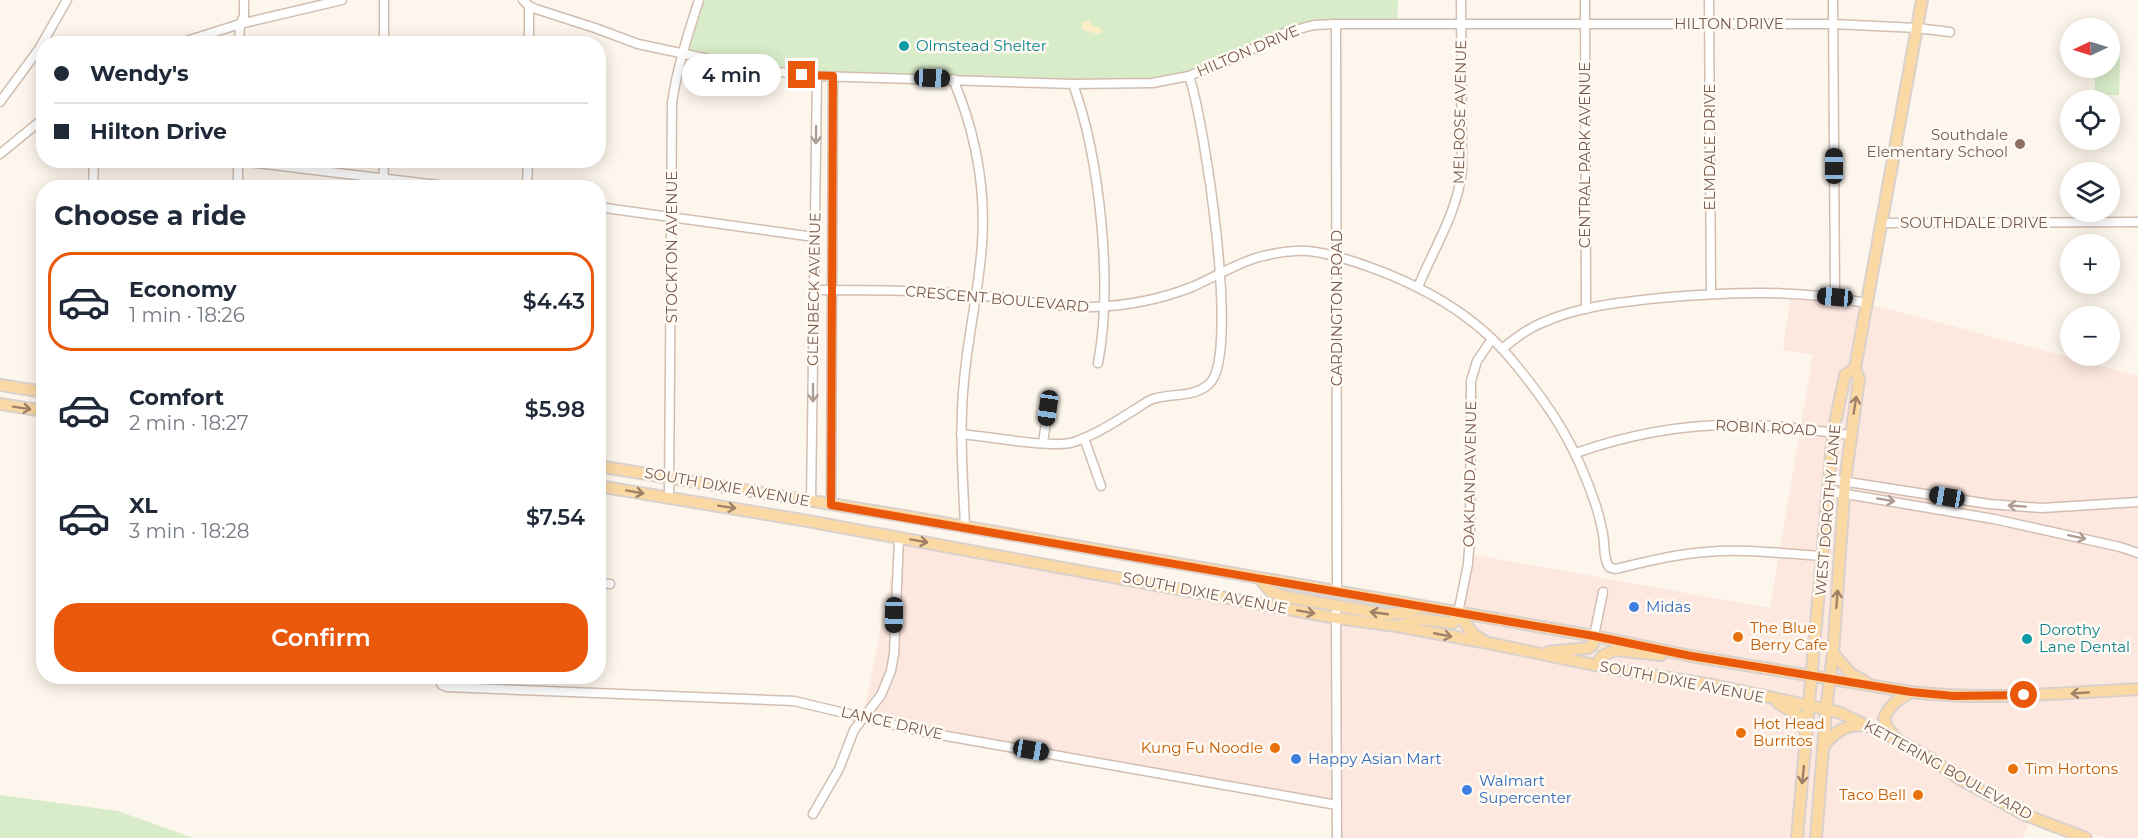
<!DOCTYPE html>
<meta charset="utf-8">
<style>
body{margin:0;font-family:Montserrat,sans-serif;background:#f6f6f7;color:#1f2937;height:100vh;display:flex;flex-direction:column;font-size:22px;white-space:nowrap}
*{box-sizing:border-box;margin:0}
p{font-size:20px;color:#747a83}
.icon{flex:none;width:33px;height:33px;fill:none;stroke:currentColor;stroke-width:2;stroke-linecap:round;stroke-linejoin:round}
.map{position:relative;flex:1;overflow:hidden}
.details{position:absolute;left:36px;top:180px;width:570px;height:504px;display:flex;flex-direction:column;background:#fff;border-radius:24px;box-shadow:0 3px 15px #0003}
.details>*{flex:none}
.top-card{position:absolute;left:36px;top:36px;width:570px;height:132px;border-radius:24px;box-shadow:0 3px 15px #0003;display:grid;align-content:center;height:132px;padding:0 18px;background:#fff}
.needle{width:39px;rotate:266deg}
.controls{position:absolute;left:2060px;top:18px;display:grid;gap:12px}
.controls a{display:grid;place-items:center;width:60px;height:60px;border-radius:50%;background:#fff;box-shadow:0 3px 15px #0003;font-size:30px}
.end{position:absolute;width:27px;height:27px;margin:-14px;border:8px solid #ea580c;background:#fff;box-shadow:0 0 0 3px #fff}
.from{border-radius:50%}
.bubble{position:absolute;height:42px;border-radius:21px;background:#fff;box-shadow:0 3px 15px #0003;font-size:20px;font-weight:600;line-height:42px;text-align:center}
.car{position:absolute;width:18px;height:36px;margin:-18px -9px;border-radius:8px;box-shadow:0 0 4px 2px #0007;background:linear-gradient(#222 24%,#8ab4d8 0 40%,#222 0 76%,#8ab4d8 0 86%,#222 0)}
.top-card b{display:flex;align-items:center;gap:21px;height:57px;font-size:22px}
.top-card b+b{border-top:2px solid #e0e1e3}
.top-card i{width:15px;height:15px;background:#1f2937}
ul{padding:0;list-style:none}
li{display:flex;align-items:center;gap:18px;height:99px;margin:0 12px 9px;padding:0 6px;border:3px solid transparent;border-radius:24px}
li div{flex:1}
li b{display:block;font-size:22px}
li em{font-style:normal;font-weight:600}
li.selected{border-color:#ea580c}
li>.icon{width:54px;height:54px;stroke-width:1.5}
h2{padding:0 18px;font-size:27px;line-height:72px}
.action{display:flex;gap:12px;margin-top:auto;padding:12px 18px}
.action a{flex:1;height:69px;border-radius:24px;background:#ea580c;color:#fff;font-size:24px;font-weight:600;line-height:69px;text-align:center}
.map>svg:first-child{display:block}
.commercial{fill:#fde8e0}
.green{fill:#d8ecc9}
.sand{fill:#fcefc7}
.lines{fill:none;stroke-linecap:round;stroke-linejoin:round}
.minor-casing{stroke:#d1beb0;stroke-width:11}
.major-casing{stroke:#dad1cd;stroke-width:14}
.minor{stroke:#fff;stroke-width:8}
.major{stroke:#fbd9a5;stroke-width:10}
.oneway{stroke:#af9d94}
.oneway2{stroke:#a18267}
.route{stroke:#ea580c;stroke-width:8}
.culture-dot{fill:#0f9aa8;stroke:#fffaf3;stroke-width:2}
.education-dot{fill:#8d6e63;stroke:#fffaf3;stroke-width:2}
.shop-dot{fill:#3f7fe0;stroke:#fffaf3;stroke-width:2}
.food-dot{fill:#e8710a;stroke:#fffaf3;stroke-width:2}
.labels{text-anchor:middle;stroke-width:5;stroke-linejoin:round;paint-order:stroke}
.street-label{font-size:15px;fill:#7a5c4d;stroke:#fffaf3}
.culture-label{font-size:15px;fill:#0d838f;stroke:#fffaf3;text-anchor:start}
.education-label{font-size:15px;fill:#785e54;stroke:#fffaf3;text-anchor:end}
.shop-label{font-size:15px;fill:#366cbe;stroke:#fffaf3;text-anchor:start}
.food-label{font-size:15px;fill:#c56008;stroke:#fffaf3;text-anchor:start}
</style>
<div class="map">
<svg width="2138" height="838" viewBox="0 0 2138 838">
<rect width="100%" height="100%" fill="#fdf6ec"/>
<polygon class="commercial" points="1791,294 1866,303 2138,376 2138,838 2105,838 2033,818 2022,838 1337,838 1337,805 863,718 899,538 1455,637 1469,554 1770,608 1813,355 1783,350"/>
<g class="green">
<polygon points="699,0 1398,0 1397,23 1299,28 1234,58 1152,83 817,76 682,54"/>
<polygon points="2109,58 2120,58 2119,95 2095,95 2095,68 2109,68"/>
<polygon points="0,795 118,811 193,838 0,838"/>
</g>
<polygon class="sand" points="1088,20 1094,27 1099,27 1103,32 1097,34 1082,29 1082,23"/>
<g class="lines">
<g class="minor-casing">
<g id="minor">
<polyline points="384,0 384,44"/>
<polyline points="523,0 529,6 536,9 595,28 638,44 760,70 817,76 1073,84 1152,83 1189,76 1234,58 1284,33 1314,25 1336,24 1833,24 1917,28 1950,32"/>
<polyline points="1585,0 1586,309"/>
<polyline points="1709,0 1711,293"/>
<polyline points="1833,0 1835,297"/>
<polyline points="1336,24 1337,592"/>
<polyline points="177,44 240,24 342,0"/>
<polyline points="239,44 240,24 244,16 244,0"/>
<polyline points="529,44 529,6"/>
<path d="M953 79C975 131 986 187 982 244 979 290 968 335 964 381 959 430 963 478 965 527"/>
<path d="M1073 84C1100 158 1113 285 1098 363"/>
<polyline points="0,102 39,49 67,0"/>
<polyline points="0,154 44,118"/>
<polyline points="231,160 462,188"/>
<polyline points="93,188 94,160"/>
<polyline points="238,188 238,160"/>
<polyline points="383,188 384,160"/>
<polyline points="527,188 528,160"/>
<polyline points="598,207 814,237"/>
<polyline points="1882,223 2138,222"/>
<path d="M1418 287C1434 248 1457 213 1462 171L1461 0"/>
<path d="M814 290C868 290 921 290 975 295 1014 298 1052 308 1092 307 1125 306 1161 299 1192 287 1215 277 1235 264 1259 257 1275 253 1291 250 1307 251 1324 252 1339 257 1355 262 1413 281 1471 311 1511 359 1551 407 1576 445 1596 506 1599 515 1601 525 1603 534 1605 545 1603 558 1609 567L1615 569C1645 562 1675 554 1706 552 1745 548 1784 554 1823 556"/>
<path d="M1502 349C1515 338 1528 328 1544 322 1580 306 1622 302 1660 298 1728 292 1799 289 1866 303"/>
<path d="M961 434C986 436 1053 449 1074 442 1095 435 1115 422 1134 410 1140 407 1146 401 1153 399 1171 393 1194 398 1209 384 1241 357 1204 119 1189 76"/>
<polyline points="1084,438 1101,486"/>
<polyline points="1043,443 1048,408"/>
<path d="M1576 453C1633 433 1689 423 1749 425 1783 425 1817 431 1851 435"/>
<polyline points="1829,479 1989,504 2042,508 2138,502"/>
<polyline points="1828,491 1994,519 2120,547 2138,553"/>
<path d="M669 498 672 103C677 68 688 34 699 0"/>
<polyline points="811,501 817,76"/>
<polyline points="831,505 833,77"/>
<polyline points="598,583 610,584"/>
<polyline points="1336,613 1337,838"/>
<polyline points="1458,613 1468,564 1470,536 1471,381 1477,361 1492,339"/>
<polyline points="1594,636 1603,592"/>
<polyline points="437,676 442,685 447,687 794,701 924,732 1337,805"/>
<polyline points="813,814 839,769 854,730 881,695 891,671 894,654 899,538"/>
</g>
</g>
<g class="major-casing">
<g id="major">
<polyline points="0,385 44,392"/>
<polyline points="0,404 44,411"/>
<path d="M598 466 898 515 1594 636 1691 656 1911 692C1986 701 2063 693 2138 689"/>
<polyline points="598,486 802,520 1336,618 1397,626 1488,643 1619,670 1713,685 1838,712 1898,740 1936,762 1958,778 2023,814 2086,838"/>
<polyline points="1260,579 1271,592 1287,597 1384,614 1405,613 1421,607"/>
<polyline points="1458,613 1473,634 1484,641"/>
<polyline points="1401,625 1421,619 1452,623 1455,621 1458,613"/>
<polyline points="1549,652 1588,648 1593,644 1594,636"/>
<polyline points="1833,653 1851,674 1866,682"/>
<polyline points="1597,665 1602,656 1615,650 1661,655"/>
<polyline points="1778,703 1799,716 1805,731"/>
<path d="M1894 736 1887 727 1884 718C1890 705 1898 699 1911 692"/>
<path d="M1823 747C1835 731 1845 725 1865 725"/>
<polyline points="1797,838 1833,433 1845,375 1855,368"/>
<polyline points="1816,838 1826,710 1833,653 1845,481 1859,379 1855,368 1922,0"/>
</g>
</g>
<use href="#minor" class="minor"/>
<use href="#major" class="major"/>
</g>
<defs><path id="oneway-shaft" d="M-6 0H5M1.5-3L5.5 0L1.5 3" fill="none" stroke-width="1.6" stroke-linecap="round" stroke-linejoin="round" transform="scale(1.5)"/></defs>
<g class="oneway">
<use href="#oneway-shaft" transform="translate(816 135) rotate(91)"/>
<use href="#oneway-shaft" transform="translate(813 393) rotate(90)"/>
<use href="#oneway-shaft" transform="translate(1886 500) rotate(10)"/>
<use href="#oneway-shaft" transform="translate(2017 506) rotate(-176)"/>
<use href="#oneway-shaft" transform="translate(2077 537) rotate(12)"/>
</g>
<g class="oneway2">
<use href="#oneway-shaft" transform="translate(1855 405) rotate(-81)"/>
<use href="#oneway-shaft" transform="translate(22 408) rotate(9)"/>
<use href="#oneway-shaft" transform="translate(635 492) rotate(10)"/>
<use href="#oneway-shaft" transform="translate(727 507) rotate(9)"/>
<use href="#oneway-shaft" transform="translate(919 541) rotate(10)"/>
<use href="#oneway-shaft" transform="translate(1837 599) rotate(-86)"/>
<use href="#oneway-shaft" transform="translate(1306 612) rotate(10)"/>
<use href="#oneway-shaft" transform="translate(1379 613) rotate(-172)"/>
<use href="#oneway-shaft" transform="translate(1443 635) rotate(11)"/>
<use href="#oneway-shaft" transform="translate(2080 693) rotate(176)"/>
<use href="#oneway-shaft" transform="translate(1803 775) rotate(96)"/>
</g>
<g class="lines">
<polyline class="route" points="802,75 833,76 831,505 1594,636 1691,656 1911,692 1954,696 2024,695"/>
</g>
<g class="culture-dot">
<circle cx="904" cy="46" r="6"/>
<circle cx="2027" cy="639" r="6"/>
</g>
<circle class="education-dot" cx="2020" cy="144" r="6"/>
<g class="shop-dot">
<circle cx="1634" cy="607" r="6"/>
<circle cx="1296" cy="759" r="6"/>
<circle cx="1467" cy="790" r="6"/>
</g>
<g class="food-dot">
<circle cx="1738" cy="637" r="6"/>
<circle cx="1741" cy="733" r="6"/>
<circle cx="1275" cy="748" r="6"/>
<circle cx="2013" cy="769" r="6"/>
<circle cx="1918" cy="795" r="6"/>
</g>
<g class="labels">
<g class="street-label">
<text x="1729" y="29">HILTON DRIVE</text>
<text transform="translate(1248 51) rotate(-23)" y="5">HILTON DRIVE</text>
<text transform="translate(1460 112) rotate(-89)" y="5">MELROSE AVENUE</text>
<text transform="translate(1710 147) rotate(-90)" y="5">ELMDALE DRIVE</text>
<text transform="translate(1585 155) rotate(-90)" y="5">CENTRAL PARK AVENUE</text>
<text x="1974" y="228">SOUTHDALE DRIVE</text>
<text transform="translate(672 247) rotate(-90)" y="5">STOCKTON AVENUE</text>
<text transform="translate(814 289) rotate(-89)" y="5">GLENBECK AVENUE</text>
<text transform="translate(997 299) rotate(5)" y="5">CRESCENT BOULEVARD</text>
<text transform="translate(1337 308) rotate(-90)" y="5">CARDINGTON ROAD</text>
<text transform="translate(1766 428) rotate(3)" y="5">ROBIN ROAD</text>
<text transform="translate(1470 474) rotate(-89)" y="5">OAKLAND AVENUE</text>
<text transform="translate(727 487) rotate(10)" y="5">SOUTH DIXIE AVENUE</text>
<text transform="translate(1828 510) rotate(-85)" y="5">WEST DOROTHY LANE</text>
<text transform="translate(1205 593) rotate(11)" y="5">SOUTH DIXIE AVENUE</text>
<text transform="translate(1682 682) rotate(11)" y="5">SOUTH DIXIE AVENUE</text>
<text transform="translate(892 723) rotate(13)" y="5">LANCE DRIVE</text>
<text transform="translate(1948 770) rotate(29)" y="5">KETTERING BOULEVARD</text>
</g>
<g class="culture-label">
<text x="916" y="51">Olmstead Shelter</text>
<text x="2039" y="635">Dorothy<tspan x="2039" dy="17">Lane Dental</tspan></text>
</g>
<g class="education-label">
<text x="2008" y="140">Southdale<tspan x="2008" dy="17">Elementary School</tspan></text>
</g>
<g class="shop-label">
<text x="1646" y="612">Midas</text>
<text x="1308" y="764">Happy Asian Mart</text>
<text x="1479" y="786">Walmart<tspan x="1479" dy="17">Supercenter</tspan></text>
</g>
<g class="food-label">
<text x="1750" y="633">The Blue<tspan x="1750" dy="17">Berry Cafe</tspan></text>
<text x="1753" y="729">Hot Head<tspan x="1753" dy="17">Burritos</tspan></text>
<text x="1263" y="753" text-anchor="end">Kung Fu Noodle</text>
<text x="2025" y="774">Tim Hortons</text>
<text x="1906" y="800" text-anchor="end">Taco Bell</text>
</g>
</g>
</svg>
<div class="controls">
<a><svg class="needle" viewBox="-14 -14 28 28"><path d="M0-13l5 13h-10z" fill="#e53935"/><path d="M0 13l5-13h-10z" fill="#747a83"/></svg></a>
<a><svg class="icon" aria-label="locate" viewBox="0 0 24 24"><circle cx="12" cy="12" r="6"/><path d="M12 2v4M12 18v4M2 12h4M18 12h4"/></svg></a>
<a><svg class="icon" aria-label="layers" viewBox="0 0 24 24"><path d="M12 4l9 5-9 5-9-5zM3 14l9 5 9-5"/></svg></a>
<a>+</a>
<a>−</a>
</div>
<i class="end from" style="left:2024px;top:695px"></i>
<i class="end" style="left:802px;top:75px"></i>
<div class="bubble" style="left:682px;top:54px;width:99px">4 min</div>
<i class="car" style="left:932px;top:78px;rotate:92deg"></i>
<i class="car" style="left:1834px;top:166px;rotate:0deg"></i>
<i class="car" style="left:1835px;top:297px;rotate:275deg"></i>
<i class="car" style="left:1048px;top:408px;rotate:188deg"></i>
<i class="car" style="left:1947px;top:497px;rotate:280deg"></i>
<i class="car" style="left:894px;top:615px;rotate:181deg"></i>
<i class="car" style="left:1031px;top:750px;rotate:100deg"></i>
<div class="top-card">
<b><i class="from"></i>Wendy's</b>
<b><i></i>Hilton Drive</b>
</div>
<section class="details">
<h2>Choose a ride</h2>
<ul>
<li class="selected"><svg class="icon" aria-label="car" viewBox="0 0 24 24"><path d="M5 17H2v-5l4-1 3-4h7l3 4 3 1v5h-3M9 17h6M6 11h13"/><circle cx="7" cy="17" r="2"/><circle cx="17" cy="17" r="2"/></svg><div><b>Economy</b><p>1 min · 18:26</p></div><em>$4.43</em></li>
<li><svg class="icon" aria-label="car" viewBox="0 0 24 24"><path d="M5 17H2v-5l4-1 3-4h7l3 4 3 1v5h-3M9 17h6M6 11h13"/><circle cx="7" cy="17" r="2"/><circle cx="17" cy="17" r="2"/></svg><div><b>Comfort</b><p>2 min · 18:27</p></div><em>$5.98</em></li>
<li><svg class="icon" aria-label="car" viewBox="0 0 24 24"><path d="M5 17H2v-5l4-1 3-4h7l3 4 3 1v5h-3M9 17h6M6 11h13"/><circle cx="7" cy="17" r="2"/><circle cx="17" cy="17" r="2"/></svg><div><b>XL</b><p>3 min · 18:28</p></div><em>$7.54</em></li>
</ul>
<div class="action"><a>Confirm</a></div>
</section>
</div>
